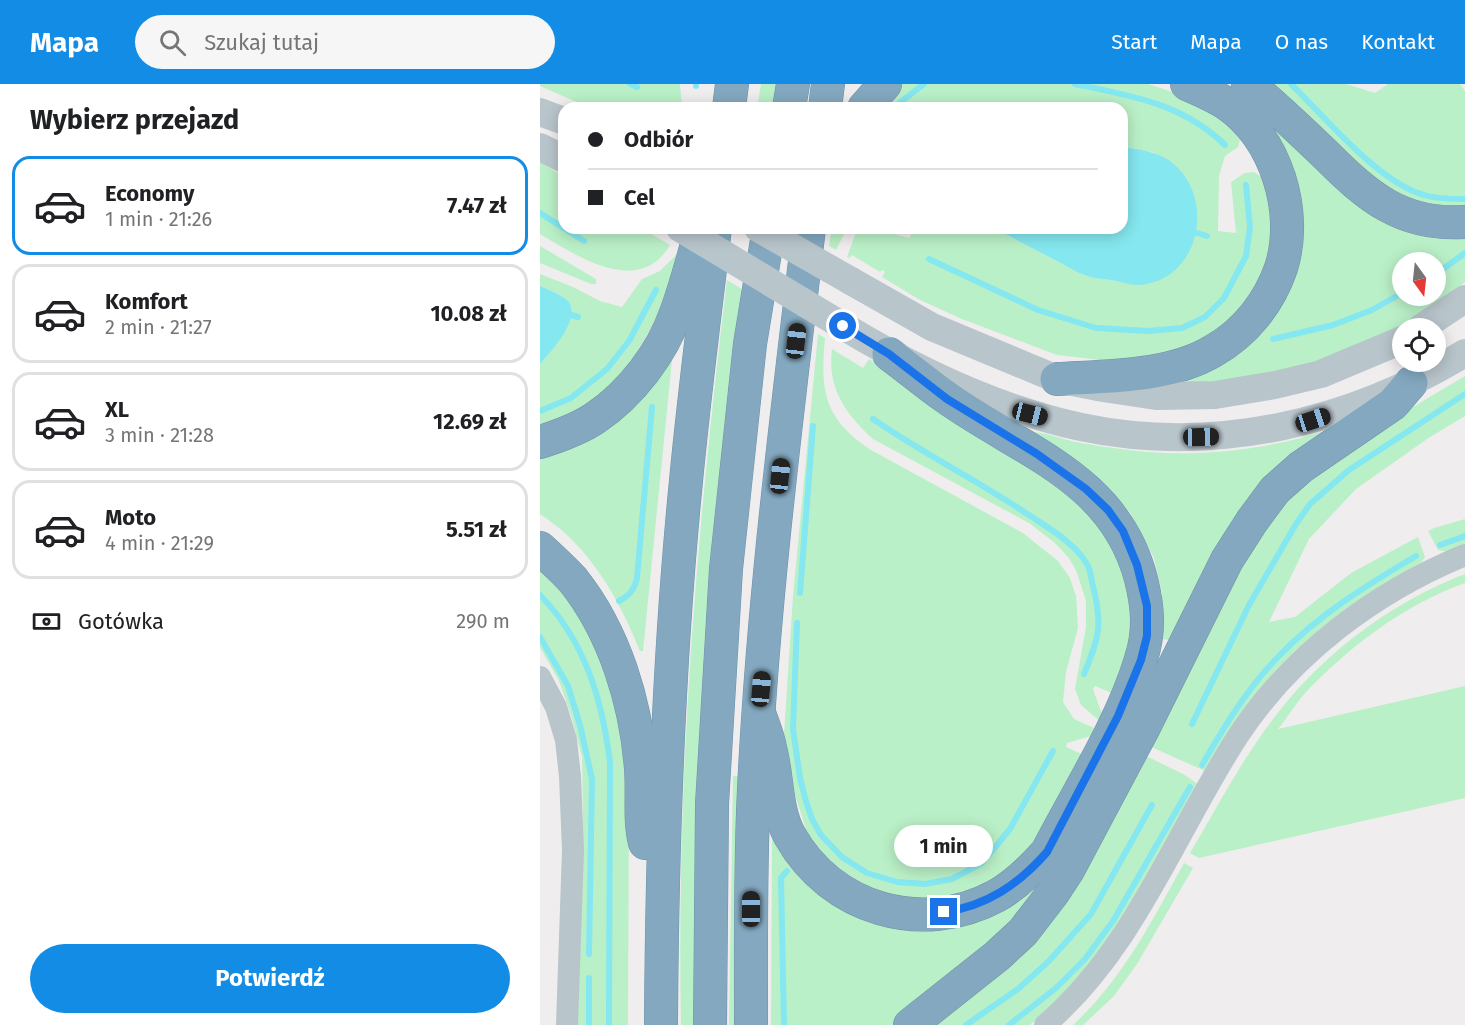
<!DOCTYPE html>
<html lang="pl">
<meta charset="utf-8">
<style>
body{margin:0;font-family:"Fira Sans",sans-serif;background:#f6f6f6;color:#202124;height:100vh;display:flex;flex-direction:column;font-size:22px;white-space:nowrap}
*{box-sizing:border-box;margin:0}
p{font-size:20px;color:#757577}
.icon{flex:none;width:33px;height:33px;fill:none;stroke:currentColor;stroke-width:2;stroke-linecap:round;stroke-linejoin:round}
.map{position:relative;flex:1;overflow:hidden}
.drawer{display:flex;flex-direction:column;background:#fff;width:540px}
.drawer>*{flex:none}
.guide{position:absolute;left:18px;top:18px;width:570px;height:132px;border-radius:18px;box-shadow:0 3px 15px #0003;display:grid;align-content:center;height:132px;padding:0 30px;background:#fff}
.needle{width:39px;rotate:165deg}
.controls{position:absolute;left:852px;top:168px;display:grid;gap:12px}
.controls a{display:grid;place-items:center;width:54px;height:54px;border-radius:50%;background:#fff;box-shadow:0 3px 15px #0003;font-size:30px}
.end{position:absolute;width:27px;height:27px;margin:-14px;border:8px solid #1a73e8;background:#fff;box-shadow:0 0 0 3px #fff}
.from{border-radius:50%}
.bubble{position:absolute;height:42px;border-radius:21px;background:#fff;box-shadow:0 3px 15px #0003;font-size:20px;font-weight:700;line-height:42px;text-align:center}
.car{position:absolute;width:18px;height:36px;margin:-18px -9px;border-radius:8px;box-shadow:0 0 4px 2px #0007;background:linear-gradient(#222 24%,#8ab4d8 0 40%,#222 0 76%,#8ab4d8 0 86%,#222 0)}
.guide b{display:flex;align-items:center;gap:21px;height:57px;font-size:22px}
.guide b+b{border-top:2px solid #e0e0e0}
.guide i{width:15px;height:15px;background:#202124}
ul{padding:0;list-style:none}
li{display:flex;align-items:center;gap:18px;height:99px;margin:0 12px 9px;padding:0 18px;border:3px solid #e0e0e0;border-radius:18px}
li div{flex:1}
li b{display:block;font-size:22px}
li em{font-style:normal;font-weight:700}
li.current{border-color:#128ce5}
li>.icon{width:54px;height:54px;stroke-width:1.5}
h2{padding:0 30px;font-size:27px;line-height:72px}
.pay{display:flex;align-items:center;gap:15px;height:66px;padding:0 30px;font-size:22px}
.pay p{margin-inline-start:auto}
.button{display:flex;gap:12px;margin-top:auto;padding:12px 30px}
.button a{flex:1;height:69px;border-radius:36px;background:#128ce5;color:#fff;font-size:24px;font-weight:700;line-height:69px;text-align:center}
header{display:flex;align-items:center;gap:36px;box-sizing:border-box;height:84px;padding:0 30px;background:#128ce5;color:#fff}
header strong{font-size:28px}
nav{display:flex;gap:33px;margin-inline-start:auto;font-size:21px}
.search{width:420px;height:54px;background:#f6f6f6;display:flex;align-items:center;gap:15px;box-sizing:border-box;padding:0 21px;border-radius:33px;color:#757577;font-size:22px}
main{display:flex;flex:1;min-height:0}
.map>svg:first-child{display:block}
.green{fill:#baf0c7;fill-rule:evenodd}
.water{fill:#85e7ef}
.lines{fill:none;stroke-linecap:round;stroke-linejoin:round}
.stream{stroke:#85e7ef;stroke-width:6}
.motorway-casing{stroke:#6e93aa;stroke-width:34}
.minor{stroke:#b8c5cb;stroke-width:22}
.tertiary{stroke:#b8c5cb;stroke-width:28}
.motorway{stroke:#83a8bf;stroke-width:33}
.tertiary-bridge{stroke:#b8c5cb;stroke-width:28}
.route{stroke:#1a73e8;stroke-width:8}
</style>
<header>
<strong>Mapa</strong>
<div class="search"><svg class="icon" aria-label="search" viewBox="0 0 24 24"><circle cx="10" cy="10" r="6"/><path d="M15 15l6 6"/></svg>Szukaj tutaj</div>
<nav><a>Start</a><a>Mapa</a><a>O nas</a><a>Kontakt</a></nav>
</header>
<main>
<section class="drawer">
<h2>Wybierz przejazd</h2>
<ul>
<li class="current"><svg class="icon" aria-label="car" viewBox="0 0 24 24"><path d="M5 17H2v-5l4-1 3-4h7l3 4 3 1v5h-3M9 17h6M6 11h13"/><circle cx="7" cy="17" r="2"/><circle cx="17" cy="17" r="2"/></svg><div><b>Economy</b><p>1 min · 21:26</p></div><em>7.47 zł</em></li>
<li><svg class="icon" aria-label="car" viewBox="0 0 24 24"><path d="M5 17H2v-5l4-1 3-4h7l3 4 3 1v5h-3M9 17h6M6 11h13"/><circle cx="7" cy="17" r="2"/><circle cx="17" cy="17" r="2"/></svg><div><b>Komfort</b><p>2 min · 21:27</p></div><em>10.08 zł</em></li>
<li><svg class="icon" aria-label="car" viewBox="0 0 24 24"><path d="M5 17H2v-5l4-1 3-4h7l3 4 3 1v5h-3M9 17h6M6 11h13"/><circle cx="7" cy="17" r="2"/><circle cx="17" cy="17" r="2"/></svg><div><b>XL</b><p>3 min · 21:28</p></div><em>12.69 zł</em></li>
<li><svg class="icon" aria-label="car" viewBox="0 0 24 24"><path d="M5 17H2v-5l4-1 3-4h7l3 4 3 1v5h-3M9 17h6M6 11h13"/><circle cx="7" cy="17" r="2"/><circle cx="17" cy="17" r="2"/></svg><div><b>Moto</b><p>4 min · 21:29</p></div><em>5.51 zł</em></li>
</ul>
<div class="pay"><svg class="icon" aria-label="cash" viewBox="0 0 24 24"><path d="M3 7h18v10H3z"/><circle cx="12" cy="12" r="2"/></svg>Gotówka<p>290 m</p></div>
<div class="button"><a>Potwierdź</a></div>
</section>
<div class="map">
<svg width="925" height="941" viewBox="0 0 925 941">
<rect width="100%" height="100%" fill="#f0edee"/>
<g class="green">
<polygon points="0,0 140,0 142,24 50,24 0,2"/>
<polygon points="221,0 240,0 236,24 217,24"/>
<path d="M361 0H608C640 10 684 24 700 55L698 63 685 72 679 92 678 147 696 149 691 98 705 89 714 88 726 96 732 124 731 163 712 214 674 253 600 278 560 276 517 271 422 235 380 216 342 193 345 188 342 186 340 188 312 171 309 174 307 173 315 151 321 144H332L369 154 375 144H453L546 192 597 201 615 69 582 62V24H337Z"/>
<polygon points="732,0 806,0 835,9 848,0 920,0 925,7 925,123 904,123 885,119 858,110 835,95"/>
<path d="M740 49 925 154V198L904 215 847 250 769 281 681 299 633 300 742 216 735 51ZM862 178H896V212H862Z"/>
<path d="M0 78 24 93V144H101L130 161C99 214 37 172 0 150Z"/>
<polygon points="292,144 307,144 296,166 289,162"/>
<polygon points="0,162 56,195 56,200 51,200 0,179"/>
<path d="M138 169 120 228 96 270 70 302 45 323 0 344V280C11 268 41 235 29 218 23 211 9 206 0 202V190L33 203 60 217 82 223 102 195 120 187Z"/>
<path d="M187 196 205 207 160 941H141C136 692 157 443 187 196Z"/>
<path d="M278 250 285 254C280 308 284 335 331 366L483 449 518 477 530 494 536 512 538 544 526 588 523 618 534 635 554 644 551 652 527 659 526 663 546 672 514 738 459 797 413 816 354 815 326 802 303 787 285 772 267 748 256 714 246 674 244 650 253 512Z"/>
<path d="M292 265 323 284 329 275 474 368 537 413 586 481 596 541 574 610 555 602 553 605 563 633 561 638 541 621 535 605 546 543V517L536 486 528 473 515 459 489 439 333 355C305 329 287 304 292 265Z"/>
<path d="M127 275 132 276 103 567H100C83 525 62 485 29 453 20 444 10 437 0 430V374L15 370Z"/>
<polygon points="925,292 925,332 890,353 816,405 769,455 729,538 755,533 811,489 878,453 885,473 881,479 840,504 665,687 609,662 700,475 750,409 841,342"/>
<path d="M786 347 760 364 733 389 631 556 620 555 622 509 614 474 591 430 564 399 523 368 491 348C506 348 521 355 536 358 551 361 566 363 581 365 650 375 720 367 786 347Z"/>
<polygon points="925,435 925,462 909,468 898,466 888,447 894,444"/>
<polygon points="0,480 22,504 53,554 77,617 89,699 88,941 37,941 43,740 42,673 31,631 19,597 0,563"/>
<path d="M925 490V499C864 521 810 562 766 608 756 619 748 633 738 645L925 602V714L659 774 650 769C678 722 703 673 737 630 785 568 852 518 925 490Z"/>
<polygon points="604,671 645,691 659,701 577,843 531,905 490,941 392,941"/>
<polygon points="193,692 205,692 201,941 189,941"/>
<polygon points="232,742 319,831 504,791 493,820 352,941 231,941"/>
<path d="M644 779 653 784 597 880 574 912 543 941H533C582 896 612 837 644 779Z"/>
</g>
<g class="water">
<path d="M582 62C599 66 616 67 630 77 678 112 660 199 597 201 590 201 582 198 575 197 566 195 556 195 547 192 538 189 528 183 519 178 497 167 475 155 453 144H582Z"/>
<path d="M0 202C9 206 23 211 29 218 41 235 11 268 0 280Z"/>
</g>
<g class="lines">
<g class="stream">
<polyline points="90,0 97,3"/>
<path d="M535 0C591 12 642 19 685 61"/>
<path d="M751 0C786 34 838 98 884 111 897 115 912 115 925 115"/>
<polyline points="156,2 156,0"/>
<polyline points="353,24 384,0"/>
<polyline points="0,129 44,157"/>
<polyline points="657,149 667,152"/>
<polyline points="389,175 498,226 556,244 608,247 642,244 665,233 684,214 706,172 710,143 706,101"/>
<polyline points="896,190 925,169"/>
<polyline points="31,231 38,233"/>
<polyline points="733,255 793,241 832,226 862,209"/>
<polyline points="0,327 31,314 67,285 89,257 116,206"/>
<path d="M333 335C384 370 440 398 492 433 512 446 535 460 547 480 551 486 551 496 553 502 563 542 559 553 544 590"/>
<polyline points="900,461 925,452"/>
<polyline points="260,509 273,342"/>
<path d="M0 511C45 557 62 615 70 678L69 941"/>
<path d="M79 517C90 511 94 506 97 494L112 323"/>
<polyline points="257,539 253,645 260,694 265,714 272,735 281,751 302,773 327,789 357,798 385,800 412,795 442,779 470,745 513,667"/>
<polyline points="0,553 28,602 40,641 52,695 49,870"/>
<polyline points="652,640 709,521 756,440 770,420 809,386 925,310"/>
<path d="M662 681C684 643 708 603 739 572 778 531 827 501 876 472"/>
<polyline points="49,941 49,894"/>
<polyline points="244,941 241,794 247,787"/>
<polyline points="426,941 478,905 509,877 551,830 612,721"/>
<polyline points="469,941 516,904 545,875 573,837 650,703"/>
</g>
<g class="motorway-casing">
<g id="motorway">
<path d="M708 0C735 22 761 47 786 71 828 113 862 142 925 138"/>
<polyline points="189,24 192,0"/>
<polyline points="249,24 253,0"/>
<polyline points="285,24 288,0"/>
<polyline points="324,24 345,0"/>
<path d="M517 295C566 292 630 293 673 267 705 249 729 219 741 184 759 128 736 54 687 20 675 12 661 6 647 0"/>
<path d="M0 358C19 352 39 345 55 334 91 310 122 269 136 229 145 205 151 181 158 157"/>
<path d="M0 464C11 474 23 485 33 496 75 549 96 619 101 685 103 710 99 735 105 759"/>
<path d="M219 629C223 641 228 652 230 664 238 693 235 725 250 752 291 825 382 852 456 812 476 801 492 785 507 768 538 708 582 639 601 575 610 547 608 523 601 495 575 394 483 368 407 314 387 300 368 284 349 270"/>
<path d="M121 941C122 759 128 578 146 397 154 312 165 228 175 144"/>
<polyline points="170,941 172,720 186,485 210,260 229,144"/>
<path d="M211 941C211 862 210 783 214 705 223 517 247 330 269 144"/>
<polyline points="370,941 457,872 483,848 513,809 528,786 604,643 687,476 712,437 735,406 761,383 853,320 871,299"/>
</g>
</g>
<g class="minor">
<polyline points="0,593 16,623 26,656 30,692 33,766 27,941"/>
<path d="M505 941C595 864 635 749 698 652 752 570 835 508 925 471"/>
</g>
<g class="tertiary">
<polyline points="0,28 24,37"/>
<polyline points="0,63 24,75"/>
<polyline points="311,197 392,243 517,295 563,304 616,312 675,311 735,301 781,290 862,256"/>
<path d="M303 242C376 286 457 325 541 343 674 371 811 339 925 269"/>
<polyline points="881,244 925,215"/>
</g>
<use href="#motorway" class="motorway"/>
<g class="tertiary-bridge">
<polyline points="140,144 303,242"/>
<polyline points="218,144 311,197"/>
</g>
</g>
<g class="lines">
<path class="route" d="M303 242 349 270 407 315 497 370 546 405 568 426 583 447 597 481 607 522V552L601 576 578 632 507 768C479 800 447 822 404 828"/>
</g>
</svg>
<div class="controls">
<a><svg class="needle" viewBox="-14 -14 28 28"><path d="M0-13l5 13h-10z" fill="#e53935"/><path d="M0 13l5-13h-10z" fill="#757577"/></svg></a>
<a><svg class="icon" aria-label="locate" viewBox="0 0 24 24"><circle cx="12" cy="12" r="6"/><path d="M12 2v4M12 18v4M2 12h4M18 12h4"/></svg></a>
</div>
<i class="end from" style="left:303px;top:242px"></i>
<i class="end" style="left:404px;top:828px"></i>
<div class="bubble" style="left:354px;top:741px;width:99px">1 min</div>
<i class="car" style="left:256px;top:257px;rotate:7deg"></i>
<i class="car" style="left:490px;top:330px;rotate:104deg"></i>
<i class="car" style="left:773px;top:336px;rotate:72deg"></i>
<i class="car" style="left:661px;top:353px;rotate:89deg"></i>
<i class="car" style="left:240px;top:392px;rotate:6deg"></i>
<i class="car" style="left:221px;top:605px;rotate:5deg"></i>
<i class="car" style="left:211px;top:825px;rotate:0deg"></i>
<div class="guide">
<b><i class="from"></i>Odbiór</b>
<b><i></i>Cel</b>
</div>
</div>
</main>
